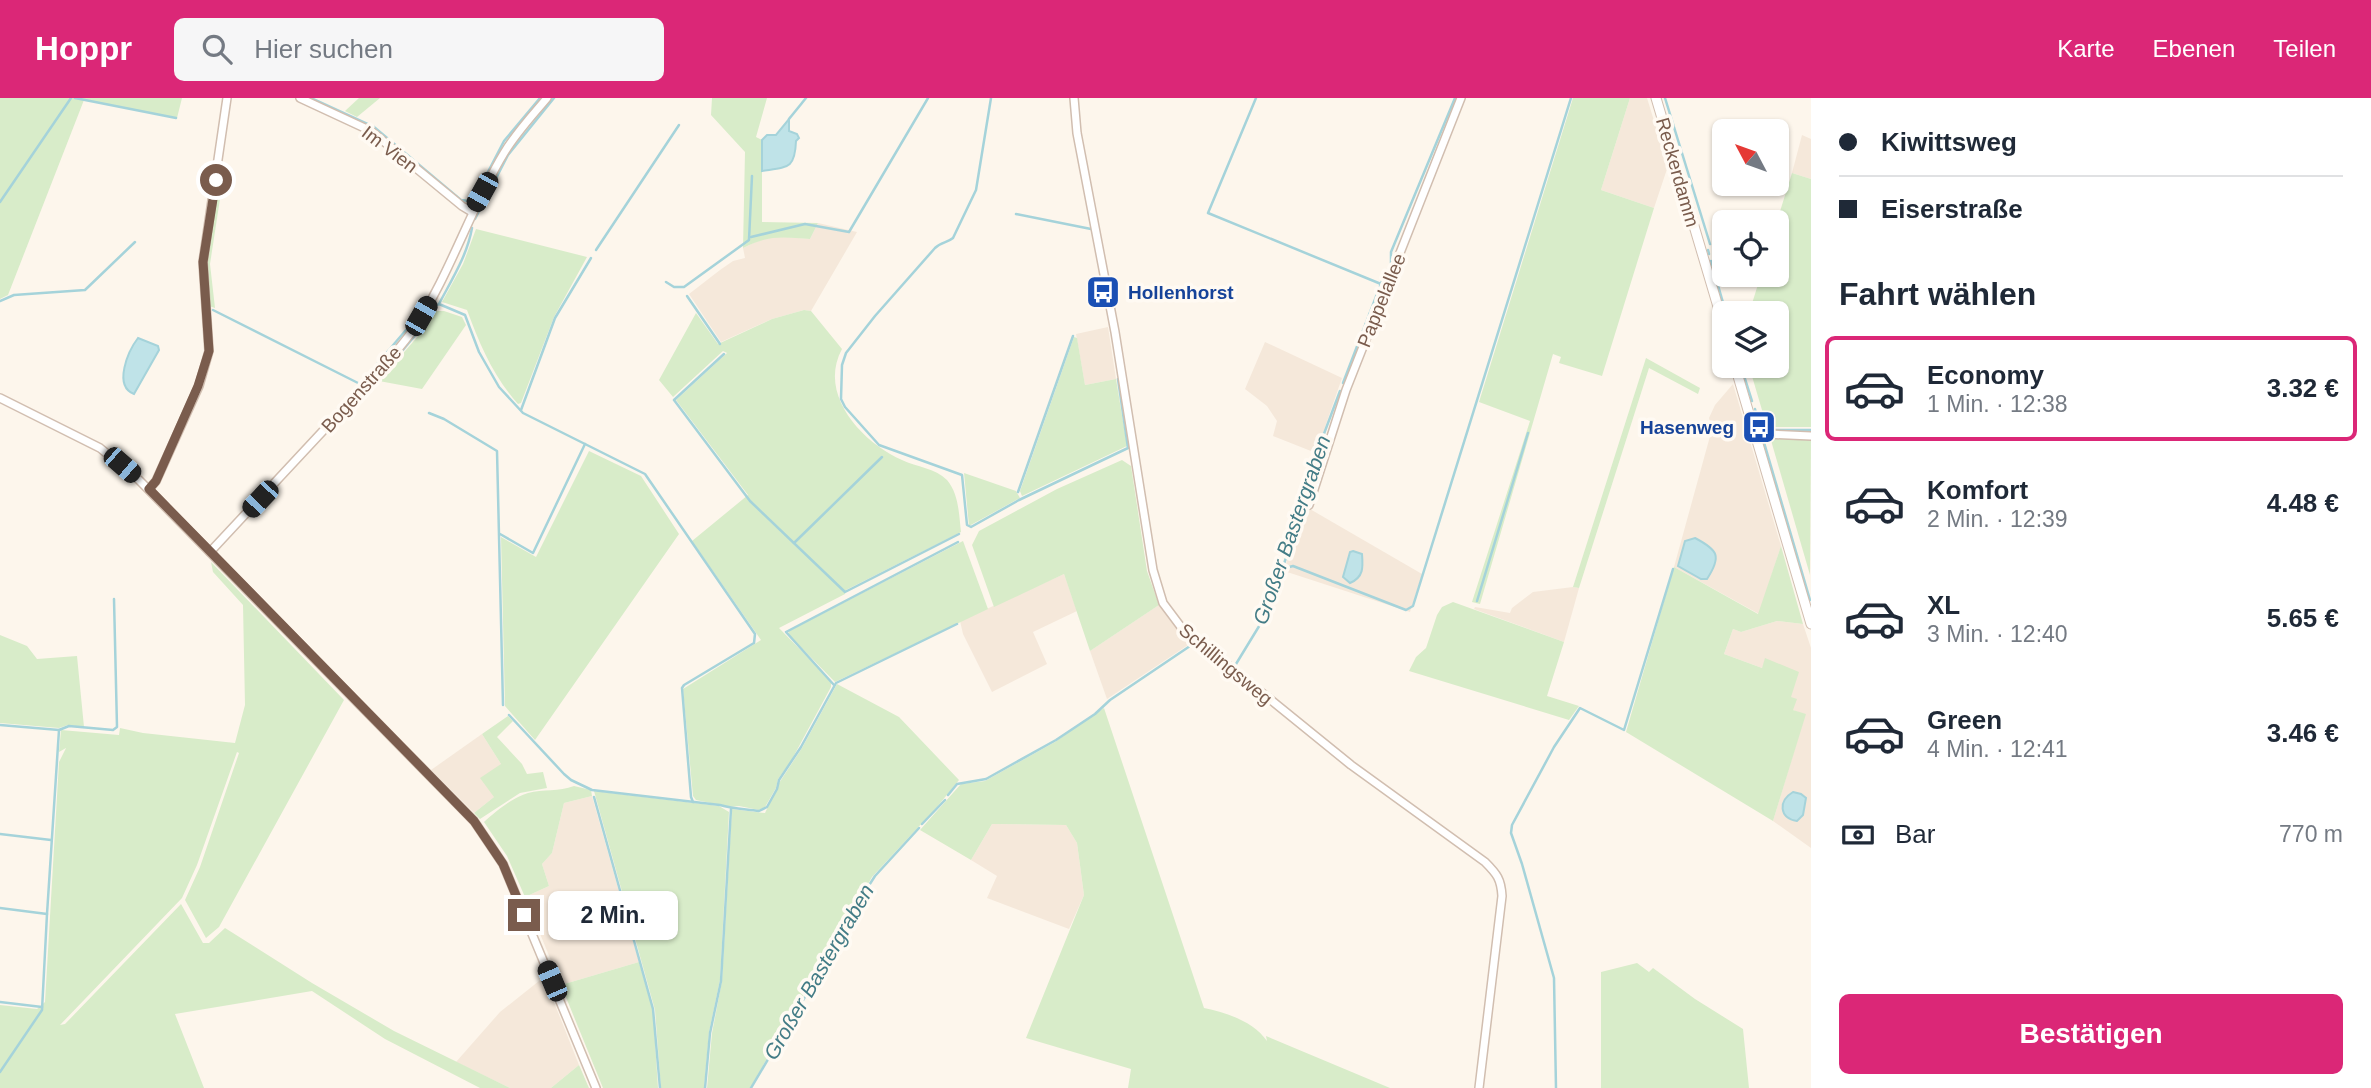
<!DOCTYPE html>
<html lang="de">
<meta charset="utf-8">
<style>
body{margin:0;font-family:Arial,sans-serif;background:#f6f6f7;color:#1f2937;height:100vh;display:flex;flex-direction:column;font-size:26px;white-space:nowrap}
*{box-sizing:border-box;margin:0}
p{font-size:23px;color:#747a83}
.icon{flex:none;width:38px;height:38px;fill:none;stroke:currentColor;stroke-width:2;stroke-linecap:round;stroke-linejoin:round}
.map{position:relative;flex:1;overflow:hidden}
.drawer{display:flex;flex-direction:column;background:#fff;width:560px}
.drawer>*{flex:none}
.guide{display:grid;align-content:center;height:154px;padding:0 28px;background:#fff}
.needle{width:46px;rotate:311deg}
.tools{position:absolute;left:1712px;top:21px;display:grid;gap:14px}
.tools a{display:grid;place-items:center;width:77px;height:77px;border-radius:10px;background:#fff;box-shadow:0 2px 5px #0004;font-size:35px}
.end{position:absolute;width:32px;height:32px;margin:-16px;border:9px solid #7a5c4d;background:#fff;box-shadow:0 0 0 4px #fff}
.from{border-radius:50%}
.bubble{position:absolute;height:49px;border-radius:10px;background:#fff;box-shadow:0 2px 5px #0004;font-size:23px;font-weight:700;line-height:49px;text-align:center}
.car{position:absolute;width:21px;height:42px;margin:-21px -10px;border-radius:9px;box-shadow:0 0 5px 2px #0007;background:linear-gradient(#222 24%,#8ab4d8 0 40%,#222 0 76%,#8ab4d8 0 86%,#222 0)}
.guide b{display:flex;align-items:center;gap:24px;height:66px;font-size:26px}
.guide b+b{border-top:2px solid #e0e1e3}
.guide i{width:18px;height:18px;background:#1f2937}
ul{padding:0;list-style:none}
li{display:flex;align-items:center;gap:21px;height:105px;margin:0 14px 10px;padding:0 14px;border:4px solid transparent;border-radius:10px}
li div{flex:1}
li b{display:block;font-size:26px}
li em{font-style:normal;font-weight:700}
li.on{border-color:#db2777}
li>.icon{width:63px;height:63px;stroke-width:1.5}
h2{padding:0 28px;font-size:32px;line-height:84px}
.pay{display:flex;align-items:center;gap:18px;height:77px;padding:0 28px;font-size:26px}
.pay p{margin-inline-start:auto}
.action{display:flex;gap:14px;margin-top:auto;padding:14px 28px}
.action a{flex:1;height:80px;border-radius:10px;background:#db2777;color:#fff;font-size:28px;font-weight:700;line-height:80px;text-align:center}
header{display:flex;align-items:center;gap:42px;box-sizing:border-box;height:98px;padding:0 35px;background:#db2777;color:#fff}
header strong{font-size:33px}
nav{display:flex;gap:38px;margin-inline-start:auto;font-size:24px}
.search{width:490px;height:63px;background:#f6f6f7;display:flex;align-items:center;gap:18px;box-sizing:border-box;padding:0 24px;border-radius:10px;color:#747a83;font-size:26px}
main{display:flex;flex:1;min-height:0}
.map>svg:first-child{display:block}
.residential{fill:#f5e8da}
.green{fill:#d8ecc9}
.water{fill:#bfe3e8;stroke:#a5d3da;stroke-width:2}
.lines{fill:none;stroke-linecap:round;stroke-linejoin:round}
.stream{stroke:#a5d3da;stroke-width:2.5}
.minor-casing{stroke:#d1beb0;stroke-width:10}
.tertiary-casing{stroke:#d1beb0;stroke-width:11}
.minor{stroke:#fff;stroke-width:7}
.tertiary{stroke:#fff;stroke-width:9}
.route{stroke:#7a5c4d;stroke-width:9}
.labels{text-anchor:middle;stroke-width:7;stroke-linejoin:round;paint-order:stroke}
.street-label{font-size:19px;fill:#7a5c4d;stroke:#fffaf3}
.transit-label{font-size:19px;font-weight:bold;fill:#164399;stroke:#fffaf3;text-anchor:start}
.water-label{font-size:21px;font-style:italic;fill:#437c86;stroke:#fffaf3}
</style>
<header>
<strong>Hoppr</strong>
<div class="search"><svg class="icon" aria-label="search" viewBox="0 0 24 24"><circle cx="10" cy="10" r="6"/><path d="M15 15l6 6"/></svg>Hier suchen</div>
<nav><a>Karte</a><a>Ebenen</a><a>Teilen</a></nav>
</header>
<main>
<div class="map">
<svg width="1811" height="990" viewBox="0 0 1811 990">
<rect width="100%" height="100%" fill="#fdf6ec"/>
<g class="residential">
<polygon points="1630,0 1647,0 1668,68 1654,110 1601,92"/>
<polygon points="1802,37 1811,41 1811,81 1792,75"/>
<polygon points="818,125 857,134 811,213 804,212 772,221 721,244 689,196 720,172 733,163 745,160 743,150 762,141 774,138 810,141"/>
<polygon points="1108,229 1116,281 1085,287 1076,236"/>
<polygon points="1265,244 1342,280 1316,355 1273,338 1277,323 1267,308 1245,291"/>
<polygon points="1733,286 1781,448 1759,516 1674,469 1712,331 1709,320 1715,307"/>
<polygon points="1303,407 1422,476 1410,514 1284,473"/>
<polygon points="1064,476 1077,513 1033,534 1047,566 992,594 963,536 960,523"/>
<polygon points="1573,489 1579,490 1564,544 1474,511 1475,509 1510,515 1512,510 1533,494"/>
<polygon points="1159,507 1191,545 1107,601 1090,553"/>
<polygon points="1777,523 1803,526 1811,550 1811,750 1773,723 1805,617 1793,612 1791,599 1766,561 1762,570 1724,556 1733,531 1741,534"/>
<polygon points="482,636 501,666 494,699 474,715 431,672"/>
<polygon points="592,698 639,864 561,887 525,799 549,788 542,766 552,755 564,705"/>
<polygon points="992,726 1066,727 1077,745 1084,797 1069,831 987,800 997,778 971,762"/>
<polygon points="544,879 579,967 551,990 510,990 456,964 500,914"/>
</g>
<g class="green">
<polygon points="0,0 182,0 177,20 84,2 8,197 0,201"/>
<polygon points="359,0 380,0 357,19 345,13"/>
<path d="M712 0H767L756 39 762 42V124L818 125 810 141C781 139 769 137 743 150L745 54 711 17Z"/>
<polygon points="1573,0 1630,0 1601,92 1654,110 1602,278 1559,265 1561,259 1553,256 1480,506 1472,504 1530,323 1479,304"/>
<polygon points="1792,75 1811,81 1811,329 1767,329 1749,268 1776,268 1776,215 1749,215 1761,177 1776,177 1776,126"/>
<polygon points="217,86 222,88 210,166 215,210 209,208 205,165"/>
<path d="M476 131 587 159 554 219 521 305 518 306C493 278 480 247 467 212L442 204 463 166Z"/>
<path d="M804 212 811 213 842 251C817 297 863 345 902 362 917 369 935 370 947 382 959 396 959 417 961 434L846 492 845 496 779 530 831 583V589L791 663 778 681 776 690 765 709 759 712 739 708 730 709 696 702 693 698 683 591 761 542 692 443 748 397 676 302 727 255 723 253 673 299 659 282 696 215 718 246 772 221Z"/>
<polygon points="437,213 444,213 462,219 466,227 422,291 379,283 419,237 431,216"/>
<polygon points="1074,239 1077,240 1085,287 1116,281 1127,348 1022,398 1020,393"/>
<polygon points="1646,260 1700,290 1698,296 1649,270 1579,490 1573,489"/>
<polygon points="1770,339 1811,340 1810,477"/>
<polygon points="589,353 641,378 679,436 535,642 505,608 501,439 536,459"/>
<polygon points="1122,362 1131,368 1147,473 1159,507 1090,553 1064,476 994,509 972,447 979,433 1057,391"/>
<polygon points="964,375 1016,393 1020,400 969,428"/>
<polygon points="963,443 988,511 835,584 788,536 789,533"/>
<polygon points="1781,448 1803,526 1777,523 1741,534 1733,531 1724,556 1762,570 1765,560 1799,574 1791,599 1797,601 1793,612 1806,616 1773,723 1626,634 1674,469 1758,516"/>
<polygon points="211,464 344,602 219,829 206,840 185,802 200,769 239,655 237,654 197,767 182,800 60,927 65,926 181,806 203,845 209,845 225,830 312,885 394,933 510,990 480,990 385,941 312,893 175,916 204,990 0,990 0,907 37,911 45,904 59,664 66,650 59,654 61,632 119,637 120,630 143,635 235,645 245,607 243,507 213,474"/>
<polygon points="1453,504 1564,544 1547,598 1579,608 1569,622 1409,573 1416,559 1426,550 1437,517 1442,509"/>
<polygon points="0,537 27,548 37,561 77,558 84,629 68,627 59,630 0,625"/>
<polygon points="837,586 899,619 959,682 937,709 872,779 750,990 707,990 712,935 722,883 732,711 765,715 779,685 802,650"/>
<path d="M1104 610 1204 910C1226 914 1254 924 1267 943L1266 938 1390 990H1128L1131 971 1026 940 1084 797 1077 745 1066 727 992 726 971 762 920 732 961 686 985 683 1055 644Z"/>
<polygon points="508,618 513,623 497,639 522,666 527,676 543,674 547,690 520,695 480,721 474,715 494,699 480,680 501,666 482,636"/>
<path d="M574 688 591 692 592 698 564 705 552 755 542 766 549 788 525 799 507 758 484 724C495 714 513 699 528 695 543 691 559 694 574 688Z"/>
<polygon points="594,693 719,708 729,714 720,882 709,934 704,990 661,990 655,912"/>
<polygon points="639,864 653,913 658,990 603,990 561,887"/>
<polygon points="1637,865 1649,874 1653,870 1695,901 1743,931 1749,990 1601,990 1601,874"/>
<polygon points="579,967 589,990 551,990"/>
</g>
<g class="water">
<path d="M789 21V33L797 36 799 40 796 43C795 71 788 69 762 73V42L767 37H776Z"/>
<path d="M138 240 158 248 159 252 134 296C113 288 128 253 138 240Z"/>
<path d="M1695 440C1718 452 1722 458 1707 481H1701L1678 468 1685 443Z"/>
<path d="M1353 453 1362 456C1363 469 1364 479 1350 485L1343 479 1350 454Z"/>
<path d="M1793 694 1801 696 1806 700 1803 717 1797 723C1779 720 1778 703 1793 694Z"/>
</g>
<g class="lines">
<g class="stream">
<polyline points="75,0 176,20"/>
<polyline points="311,0 374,29 461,102 469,103 475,99 504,43 540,0"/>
<path d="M991 0 976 92 953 140C947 145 941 144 935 150L875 218 846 255 842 267 841 301 845 309 879 347 962 377 967 427 971 429 1019 402 1128 350 1118 281"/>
<polyline points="1256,0 1208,115 1381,186"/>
<polyline points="1665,0 1710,146"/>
<polyline points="789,21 806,0"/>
<polyline points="0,104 71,0"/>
<polyline points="1016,116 1091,131"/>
<polyline points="475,121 508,57 554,0"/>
<path d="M472 130C467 158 452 181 439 206L465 217 479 254 499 289 523 315 645 376 755 536 754 545 684 587 682 590 691 699 693 704"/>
<polyline points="751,139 805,126 849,134 928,0"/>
<polyline points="596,152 679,27"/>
<polyline points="1708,152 1709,156"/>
<polyline points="1711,163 1726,215"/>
<polyline points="1386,176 1391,167 1391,154 1455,0"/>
<polyline points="666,184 674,189 684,189 749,142 752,78"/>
<polyline points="687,198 720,246"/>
<polyline points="0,203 14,197 85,192 135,144"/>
<polyline points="213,212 360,286 406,232"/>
<polyline points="724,256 674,302 750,403 845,494 959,436"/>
<polyline points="1741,268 1752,303"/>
<polyline points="378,282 417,235 432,210 439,206"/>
<polyline points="1343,285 1382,183"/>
<polyline points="1755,311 1759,327"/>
<polyline points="521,312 555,220 591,160"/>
<polyline points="429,315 444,321 497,353 503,607"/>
<polyline points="1770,332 1811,332"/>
<polyline points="1763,341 1810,502"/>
<polyline points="1018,394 1073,238"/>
<polyline points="500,436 533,455 585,346"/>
<polyline points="794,445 882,359"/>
<polyline points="1282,471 1293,468 1406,512 1413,508 1571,0"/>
<polyline points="1477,503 1528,335"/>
<polyline points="1202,542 1204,542 1228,563"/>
<polyline points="1233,567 1236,566 1261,525 1273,500 1303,407 1319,349 1340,293"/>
<polyline points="834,587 786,534 958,444"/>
<path d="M509 617 564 676 571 682 592 692 720 707C733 711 745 711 759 713L767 709 777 691 779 682 801 649 836 585 957 526"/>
<polyline points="0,627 59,632 69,628 113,632 117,629 114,501"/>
<polyline points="948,697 957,686 986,681 1056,642 1095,616 1110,602 1193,546"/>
<polyline points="594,699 653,911 660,990"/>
<polyline points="922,726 945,702"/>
<polyline points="0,736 51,742"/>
<polyline points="0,810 47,816 59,632"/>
<polyline points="0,904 42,909"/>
<polyline points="0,974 42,912 47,816"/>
<polyline points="705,990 710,935 721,883 731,711"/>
<polyline points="751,990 831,855 857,806 875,778 919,730"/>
<polyline points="1556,990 1554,880 1522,766 1511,735 1512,727 1554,649 1580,610 1624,632 1673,471"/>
</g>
<g class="minor-casing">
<g id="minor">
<polyline points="300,0 371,33 462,108 472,114"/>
<path d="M1074 0 1077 35 1115 234 1153 472 1163 505 1181 529 1351 667 1485 764C1497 776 1501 781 1502 798L1479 990"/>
<polyline points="0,300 100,350 139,382 474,723 503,766 596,990"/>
<polyline points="1756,339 1766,336 1811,338"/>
<polyline points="149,391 156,383 199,288 209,253 203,164 227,0"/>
<polyline points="1309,407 1346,292 1461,0"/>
<path d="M210 454 390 261C398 251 406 242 413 232 450 177 470 111 504 55 516 35 532 18 547 0"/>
</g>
</g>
<g class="tertiary-casing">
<g id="tertiary">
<polyline points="1656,0 1724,229"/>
<polyline points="1735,268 1811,526"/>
</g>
</g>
<use href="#minor" class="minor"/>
<use href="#tertiary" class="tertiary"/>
</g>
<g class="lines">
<polyline class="route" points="216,82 203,164 209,253 198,288 156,383 149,391 474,723 503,766 524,817"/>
</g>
<defs>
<g id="bus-square" transform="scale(1.75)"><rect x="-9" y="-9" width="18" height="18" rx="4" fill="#1a4fb4" stroke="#fffaf3"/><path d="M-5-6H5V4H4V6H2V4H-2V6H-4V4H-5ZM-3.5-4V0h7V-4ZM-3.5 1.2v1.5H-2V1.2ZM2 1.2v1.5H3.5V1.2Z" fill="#fff"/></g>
</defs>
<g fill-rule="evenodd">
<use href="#bus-square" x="1103" y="194"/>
<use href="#bus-square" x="1759" y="329"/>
</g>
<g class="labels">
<g class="street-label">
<text transform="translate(390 51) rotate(37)" y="7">Im Vien</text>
<text transform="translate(1678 74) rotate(74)" y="7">Reckerdamm</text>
<text transform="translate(1381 202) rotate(-68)" y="7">Pappelallee</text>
<text transform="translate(361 291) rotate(-48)" y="7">Bogenstraße</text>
<text transform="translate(1226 566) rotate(40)" y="7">Schillingsweg</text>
</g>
<g class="transit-label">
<text x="1128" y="201">Hollenhorst</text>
<text x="1734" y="336" text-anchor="end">Hasenweg</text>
</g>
<g class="water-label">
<text transform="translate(1292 432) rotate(-71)" y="7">Großer Bastergraben</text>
<text transform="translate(819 874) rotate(-60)" y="7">Großer Bastergraben</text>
</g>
</g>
</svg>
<div class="tools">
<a><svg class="needle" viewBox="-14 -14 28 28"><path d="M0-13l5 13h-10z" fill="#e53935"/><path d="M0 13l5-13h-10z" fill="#747a83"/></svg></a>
<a><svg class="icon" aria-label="locate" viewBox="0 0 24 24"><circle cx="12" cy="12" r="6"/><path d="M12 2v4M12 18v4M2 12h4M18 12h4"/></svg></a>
<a><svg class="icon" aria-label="layers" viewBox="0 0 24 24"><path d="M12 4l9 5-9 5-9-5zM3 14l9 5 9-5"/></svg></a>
</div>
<i class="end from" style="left:216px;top:82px"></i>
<i class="end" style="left:524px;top:817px"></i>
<div class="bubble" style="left:548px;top:793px;width:130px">2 Min.</div>
<i class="car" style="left:482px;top:94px;rotate:209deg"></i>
<i class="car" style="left:421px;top:218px;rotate:30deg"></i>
<i class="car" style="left:122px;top:367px;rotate:131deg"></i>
<i class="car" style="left:260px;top:401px;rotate:223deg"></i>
<i class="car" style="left:552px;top:883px;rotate:337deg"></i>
</div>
<section class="drawer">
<div class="guide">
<b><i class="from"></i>Kiwittsweg</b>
<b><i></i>Eiserstraße</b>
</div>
<h2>Fahrt wählen</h2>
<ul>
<li class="on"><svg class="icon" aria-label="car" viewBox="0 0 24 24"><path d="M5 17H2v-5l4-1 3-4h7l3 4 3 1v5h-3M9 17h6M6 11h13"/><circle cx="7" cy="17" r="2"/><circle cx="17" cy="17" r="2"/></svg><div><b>Economy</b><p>1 Min. · 12:38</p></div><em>3.32 €</em></li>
<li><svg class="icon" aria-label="car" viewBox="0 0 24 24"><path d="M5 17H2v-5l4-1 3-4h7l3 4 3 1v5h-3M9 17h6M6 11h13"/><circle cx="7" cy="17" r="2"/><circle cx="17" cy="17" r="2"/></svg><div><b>Komfort</b><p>2 Min. · 12:39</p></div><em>4.48 €</em></li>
<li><svg class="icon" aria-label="car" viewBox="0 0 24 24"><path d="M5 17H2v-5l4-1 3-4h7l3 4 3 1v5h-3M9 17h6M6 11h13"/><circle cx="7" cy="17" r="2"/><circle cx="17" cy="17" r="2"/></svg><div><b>XL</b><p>3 Min. · 12:40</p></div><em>5.65 €</em></li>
<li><svg class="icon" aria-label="car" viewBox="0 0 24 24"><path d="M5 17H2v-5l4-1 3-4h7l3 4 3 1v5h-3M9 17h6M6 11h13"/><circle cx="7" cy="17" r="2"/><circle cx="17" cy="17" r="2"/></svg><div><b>Green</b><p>4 Min. · 12:41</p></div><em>3.46 €</em></li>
</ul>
<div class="pay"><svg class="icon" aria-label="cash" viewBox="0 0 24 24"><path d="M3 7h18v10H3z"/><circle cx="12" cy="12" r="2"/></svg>Bar<p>770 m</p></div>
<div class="action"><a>Bestätigen</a></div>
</section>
</main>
